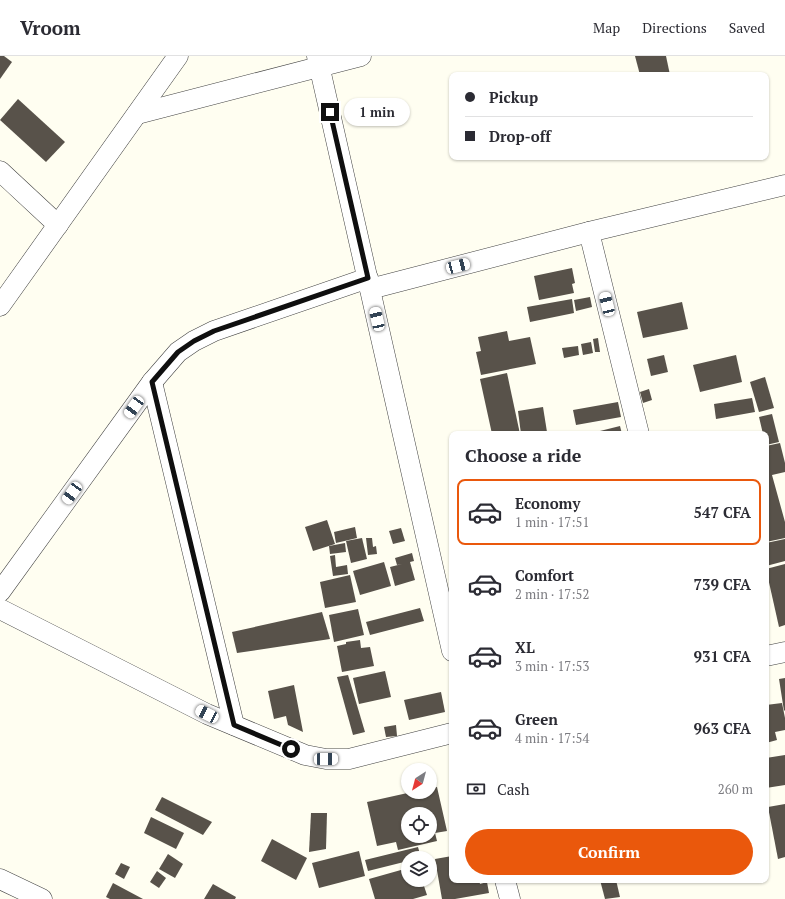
<!DOCTYPE html>
<meta charset="utf-8">
<style>
body{margin:0;font-family:"PT Serif",serif;background:#f7f7f7;color:#2b2b33;height:100vh;display:flex;flex-direction:column;font-size:15px;white-space:nowrap}
*{box-sizing:border-box;margin:0}
p{font-size:13px;color:#7c7c81}
.icon{flex:none;width:22px;height:22px;fill:none;stroke:currentColor;stroke-width:2;stroke-linecap:round;stroke-linejoin:round}
.map{position:relative;flex:1;overflow:hidden}
.details{position:absolute;left:449px;top:375px;width:320px;height:452px;display:flex;flex-direction:column;background:#fff;border-radius:8px;box-shadow:0 1px 3px #0004}
.details>*{flex:none}
.top-card{position:absolute;left:449px;top:16px;width:320px;height:88px;border-radius:8px;box-shadow:0 1px 3px #0004;display:grid;align-content:center;height:88px;padding:0 16px;background:#fff}
.needle{width:26px;rotate:216deg}
.buttons{position:absolute;left:401px;top:707px;display:grid;gap:8px}
.buttons a{display:grid;place-items:center;width:36px;height:36px;border-radius:50%;background:#fff;box-shadow:0 1px 3px #0004;font-size:20px}
.end{position:absolute;width:18px;height:18px;margin:-9px;border:5px solid #0f0f0f;background:#fff;box-shadow:0 0 0 2px #fff}
.from{border-radius:50%}
.bubble{position:absolute;height:28px;border-radius:14px;background:#fff;box-shadow:0 1px 3px #0004;font-size:13px;font-weight:700;line-height:28px;text-align:center}
.car{position:absolute;width:12px;height:24px;margin:-12px -6px;border-radius:5px;box-shadow:0 0 3px 1px #0007;background:linear-gradient(#fff 24%,#345 0 40%,#fff 0 76%,#345 0 86%,#fff 0)}
.top-card b{display:flex;align-items:center;gap:14px;height:38px;font-size:15px}
.top-card b+b{border-top:1px solid #e1e1e2}
.top-card i{width:10px;height:10px;background:#2b2b33}
ul{padding:0;list-style:none}
li{display:flex;align-items:center;gap:12px;height:66px;margin:0 8px 6px;padding:0 8px;border:2px solid transparent;border-radius:8px}
li div{flex:1}
li b{display:block;font-size:15px}
li em{font-style:normal;font-weight:700}
li.active{border-color:#ea580c}
li>.icon{width:36px;height:36px;stroke-width:1.5}
h2{padding:0 16px;font-size:18px;line-height:48px}
.pay{display:flex;align-items:center;gap:10px;height:44px;padding:0 16px;font-size:15px}
.pay p{margin-inline-start:auto}
.primary-button{display:flex;gap:8px;margin-top:auto;padding:8px 16px}
.primary-button a{flex:1;height:46px;border-radius:24px;background:#ea580c;color:#fff;font-size:16px;font-weight:700;line-height:46px;text-align:center}
header{display:flex;align-items:center;gap:24px;box-sizing:border-box;height:56px;padding:0 20px;background:#fff;border-bottom:1px solid #e1e1e2}
header strong{font-size:19px}
nav{display:flex;gap:22px;margin-inline-start:auto;font-size:14px}
.map>svg:first-child{display:block}
.building{fill:#58524a;fill-rule:evenodd}
.lines{fill:none;stroke-linecap:round;stroke-linejoin:round}
.minor-casing{stroke:#424242;stroke-width:21}
.minor{stroke:#fff;stroke-width:20}
.route{stroke:#0f0f0f;stroke-width:5}
</style>
<header>
<strong>Vroom</strong>
<nav><a>Map</a><a>Directions</a><a>Saved</a></nav>
</header>
<div class="map">
<svg width="785" height="843" viewBox="0 0 785 843">
<rect width="100%" height="100%" fill="#fffef1"/>
<g class="building">
<polygon points="0,0 4,0 12,6 0,23"/>
<polygon points="635,0 666,0 670,19 640,19"/>
<polygon points="18,43 65,86 46,106 0,64"/>
<polygon points="572,212 575,227 572,228 574,237 539,244 534,220"/>
<polygon points="590,241 592,251 576,255 574,244"/>
<polygon points="572,243 574,257 530,266 527,251"/>
<polygon points="682,246 688,273 643,282 637,256"/>
<polygon points="507,275 509,285 530,281 536,308 481,319 476,296 481,295 478,281"/>
<polygon points="598,282 600,296 595,296 593,283"/>
<polygon points="591,286 593,297 583,299 581,288"/>
<polygon points="578,290 579,299 564,302 562,292"/>
<polygon points="664,299 668,316 651,320 647,303"/>
<polygon points="736,299 742,326 700,336 693,309"/>
<polygon points="507,317 520,378 492,378 480,323"/>
<polygon points="765,321 774,352 759,356 750,326"/>
<polygon points="649,333 652,344 643,347 640,336"/>
<polygon points="752,342 755,356 716,363 714,348"/>
<polygon points="618,346 621,361 576,369 573,354"/>
<polygon points="543,351 547,376 521,378 518,355"/>
<polygon points="772,358 779,386 766,389 766,378 763,378 759,361"/>
<polygon points="620,370 622,378 597,378 596,376"/>
<polygon points="566,375 567,378 549,378 549,377"/>
<polygon points="780,387 785,407 785,416 772,419 785,466 785,482 766,486 766,390"/>
<polygon points="327,464 335,488 313,495 305,471"/>
<polygon points="355,471 357,482 336,487 334,476"/>
<polygon points="401,472 405,485 393,488 389,475"/>
<polygon points="362,482 367,503 351,507 346,485"/>
<polygon points="366,482 372,482 373,491 376,490 377,498 368,499"/>
<polygon points="785,483 785,505 766,510 766,487"/>
<polygon points="345,487 346,496 330,498 329,490"/>
<polygon points="412,497 414,505 410,506 415,524 395,530 390,511 402,508 397,509 395,502"/>
<polygon points="335,499 336,511 347,509 348,518 333,520 330,500"/>
<polygon points="384,506 391,530 360,539 353,515"/>
<polygon points="785,508 785,569 779,571 766,513"/>
<polygon points="350,519 356,546 325,552 320,526"/>
<polygon points="420,552 424,565 370,579 366,566"/>
<polygon points="358,553 364,579 334,586 329,559"/>
<polygon points="322,556 330,583 237,597 232,576"/>
<polygon points="360,584 361,592 370,591 374,610 342,616 337,590 346,588 346,586"/>
<polygon points="385,615 391,641 359,648 353,622"/>
<polygon points="348,619 365,676 353,679 337,621"/>
<polygon points="785,622 785,654 784,655 779,623"/>
<polygon points="294,629 303,676 288,669 286,660 274,663 268,635"/>
<polygon points="441,636 445,656 409,664 404,644"/>
<polygon points="782,647 785,662 785,674 775,676 777,684 766,687 766,649"/>
<polygon points="396,669 397,680 386,681 384,671"/>
<polygon points="785,699 785,729 766,732 766,702"/>
<path d="M437 731 447 775 435 777 437 785 398 794 396 786 377 790 367 746 412 736H430V732ZM408 758H430V780H408Z"/>
<polygon points="162,741 212,766 203,779 155,754"/>
<polygon points="785,748 785,801 778,803 768,751"/>
<polygon points="311,757 327,757 326,793 309,796"/>
<polygon points="151,761 184,777 176,793 144,777"/>
<polygon points="272,783 307,802 296,824 261,805"/>
<polygon points="418,791 421,802 408,802 408,805 368,815 365,804"/>
<polygon points="359,795 365,820 319,832 312,807"/>
<polygon points="168,798 183,808 175,822 159,813"/>
<polygon points="452,800 452,824 479,824 480,828 487,826 489,837 455,843 442,843 435,803"/>
<polygon points="121,807 130,811 124,823 115,818"/>
<polygon points="408,812 408,824 422,824 427,839 413,843 375,843 369,823"/>
<polygon points="157,815 166,822 159,832 150,826"/>
<polygon points="600,824 616,824 620,841 605,843"/>
<polygon points="643,824 654,824 654,825 644,827"/>
<polygon points="113,827 143,843 110,843 106,841"/>
<polygon points="213,828 236,841 235,843 204,843"/>
</g>
<g class="lines">
<g class="minor-casing">
<g id="minor">
<polyline points="317,0 452,595"/>
<polyline points="137,58 361,0"/>
<polyline points="0,115 58,169"/>
<polyline points="589,176 639,378"/>
<polyline points="370,233 589,176 785,129"/>
<polyline points="0,250 178,0"/>
<polyline points="152,326 234,669"/>
<polyline points="0,536 152,326 178,296 194,285 214,275 368,222"/>
<polyline points="0,553 207,658 305,699 326,703 349,703 452,677"/>
<polyline points="766,600 785,596"/>
<polyline points="0,823 42,843"/>
<polyline points="505,824 510,843"/>
</g>
</g>
<use href="#minor" class="minor"/>
</g>
<g class="lines">
<polyline class="route" points="291,693 234,669 152,326 178,296 194,285 214,275 368,222 330,56"/>
</g>
</svg>
<div class="buttons">
<a><svg class="needle" viewBox="-14 -14 28 28"><path d="M0-13l5 13h-10z" fill="#e53935"/><path d="M0 13l5-13h-10z" fill="#7c7c81"/></svg></a>
<a><svg class="icon" aria-label="locate" viewBox="0 0 24 24"><circle cx="12" cy="12" r="6"/><path d="M12 2v4M12 18v4M2 12h4M18 12h4"/></svg></a>
<a><svg class="icon" aria-label="layers" viewBox="0 0 24 24"><path d="M12 4l9 5-9 5-9-5zM3 14l9 5 9-5"/></svg></a>
</div>
<i class="end from" style="left:291px;top:693px"></i>
<i class="end" style="left:330px;top:56px"></i>
<div class="bubble" style="left:344px;top:42px;width:66px">1 min</div>
<i class="car" style="left:458px;top:210px;rotate:75deg"></i>
<i class="car" style="left:607px;top:248px;rotate:346deg"></i>
<i class="car" style="left:377px;top:263px;rotate:347deg"></i>
<i class="car" style="left:134px;top:351px;rotate:216deg"></i>
<i class="car" style="left:72px;top:437px;rotate:216deg"></i>
<i class="car" style="left:207px;top:658px;rotate:297deg"></i>
<i class="car" style="left:326px;top:703px;rotate:89deg"></i>
<div class="top-card">
<b><i class="from"></i>Pickup</b>
<b><i></i>Drop-off</b>
</div>
<section class="details">
<h2>Choose a ride</h2>
<ul>
<li class="active"><svg class="icon" aria-label="car" viewBox="0 0 24 24"><path d="M5 17H2v-5l4-1 3-4h7l3 4 3 1v5h-3M9 17h6M6 11h13"/><circle cx="7" cy="17" r="2"/><circle cx="17" cy="17" r="2"/></svg><div><b>Economy</b><p>1 min · 17:51</p></div><em>547 CFA</em></li>
<li><svg class="icon" aria-label="car" viewBox="0 0 24 24"><path d="M5 17H2v-5l4-1 3-4h7l3 4 3 1v5h-3M9 17h6M6 11h13"/><circle cx="7" cy="17" r="2"/><circle cx="17" cy="17" r="2"/></svg><div><b>Comfort</b><p>2 min · 17:52</p></div><em>739 CFA</em></li>
<li><svg class="icon" aria-label="car" viewBox="0 0 24 24"><path d="M5 17H2v-5l4-1 3-4h7l3 4 3 1v5h-3M9 17h6M6 11h13"/><circle cx="7" cy="17" r="2"/><circle cx="17" cy="17" r="2"/></svg><div><b>XL</b><p>3 min · 17:53</p></div><em>931 CFA</em></li>
<li><svg class="icon" aria-label="car" viewBox="0 0 24 24"><path d="M5 17H2v-5l4-1 3-4h7l3 4 3 1v5h-3M9 17h6M6 11h13"/><circle cx="7" cy="17" r="2"/><circle cx="17" cy="17" r="2"/></svg><div><b>Green</b><p>4 min · 17:54</p></div><em>963 CFA</em></li>
</ul>
<div class="pay"><svg class="icon" aria-label="cash" viewBox="0 0 24 24"><path d="M3 7h18v10H3z"/><circle cx="12" cy="12" r="2"/></svg>Cash<p>260 m</p></div>
<div class="primary-button"><a>Confirm</a></div>
</section>
</div>
